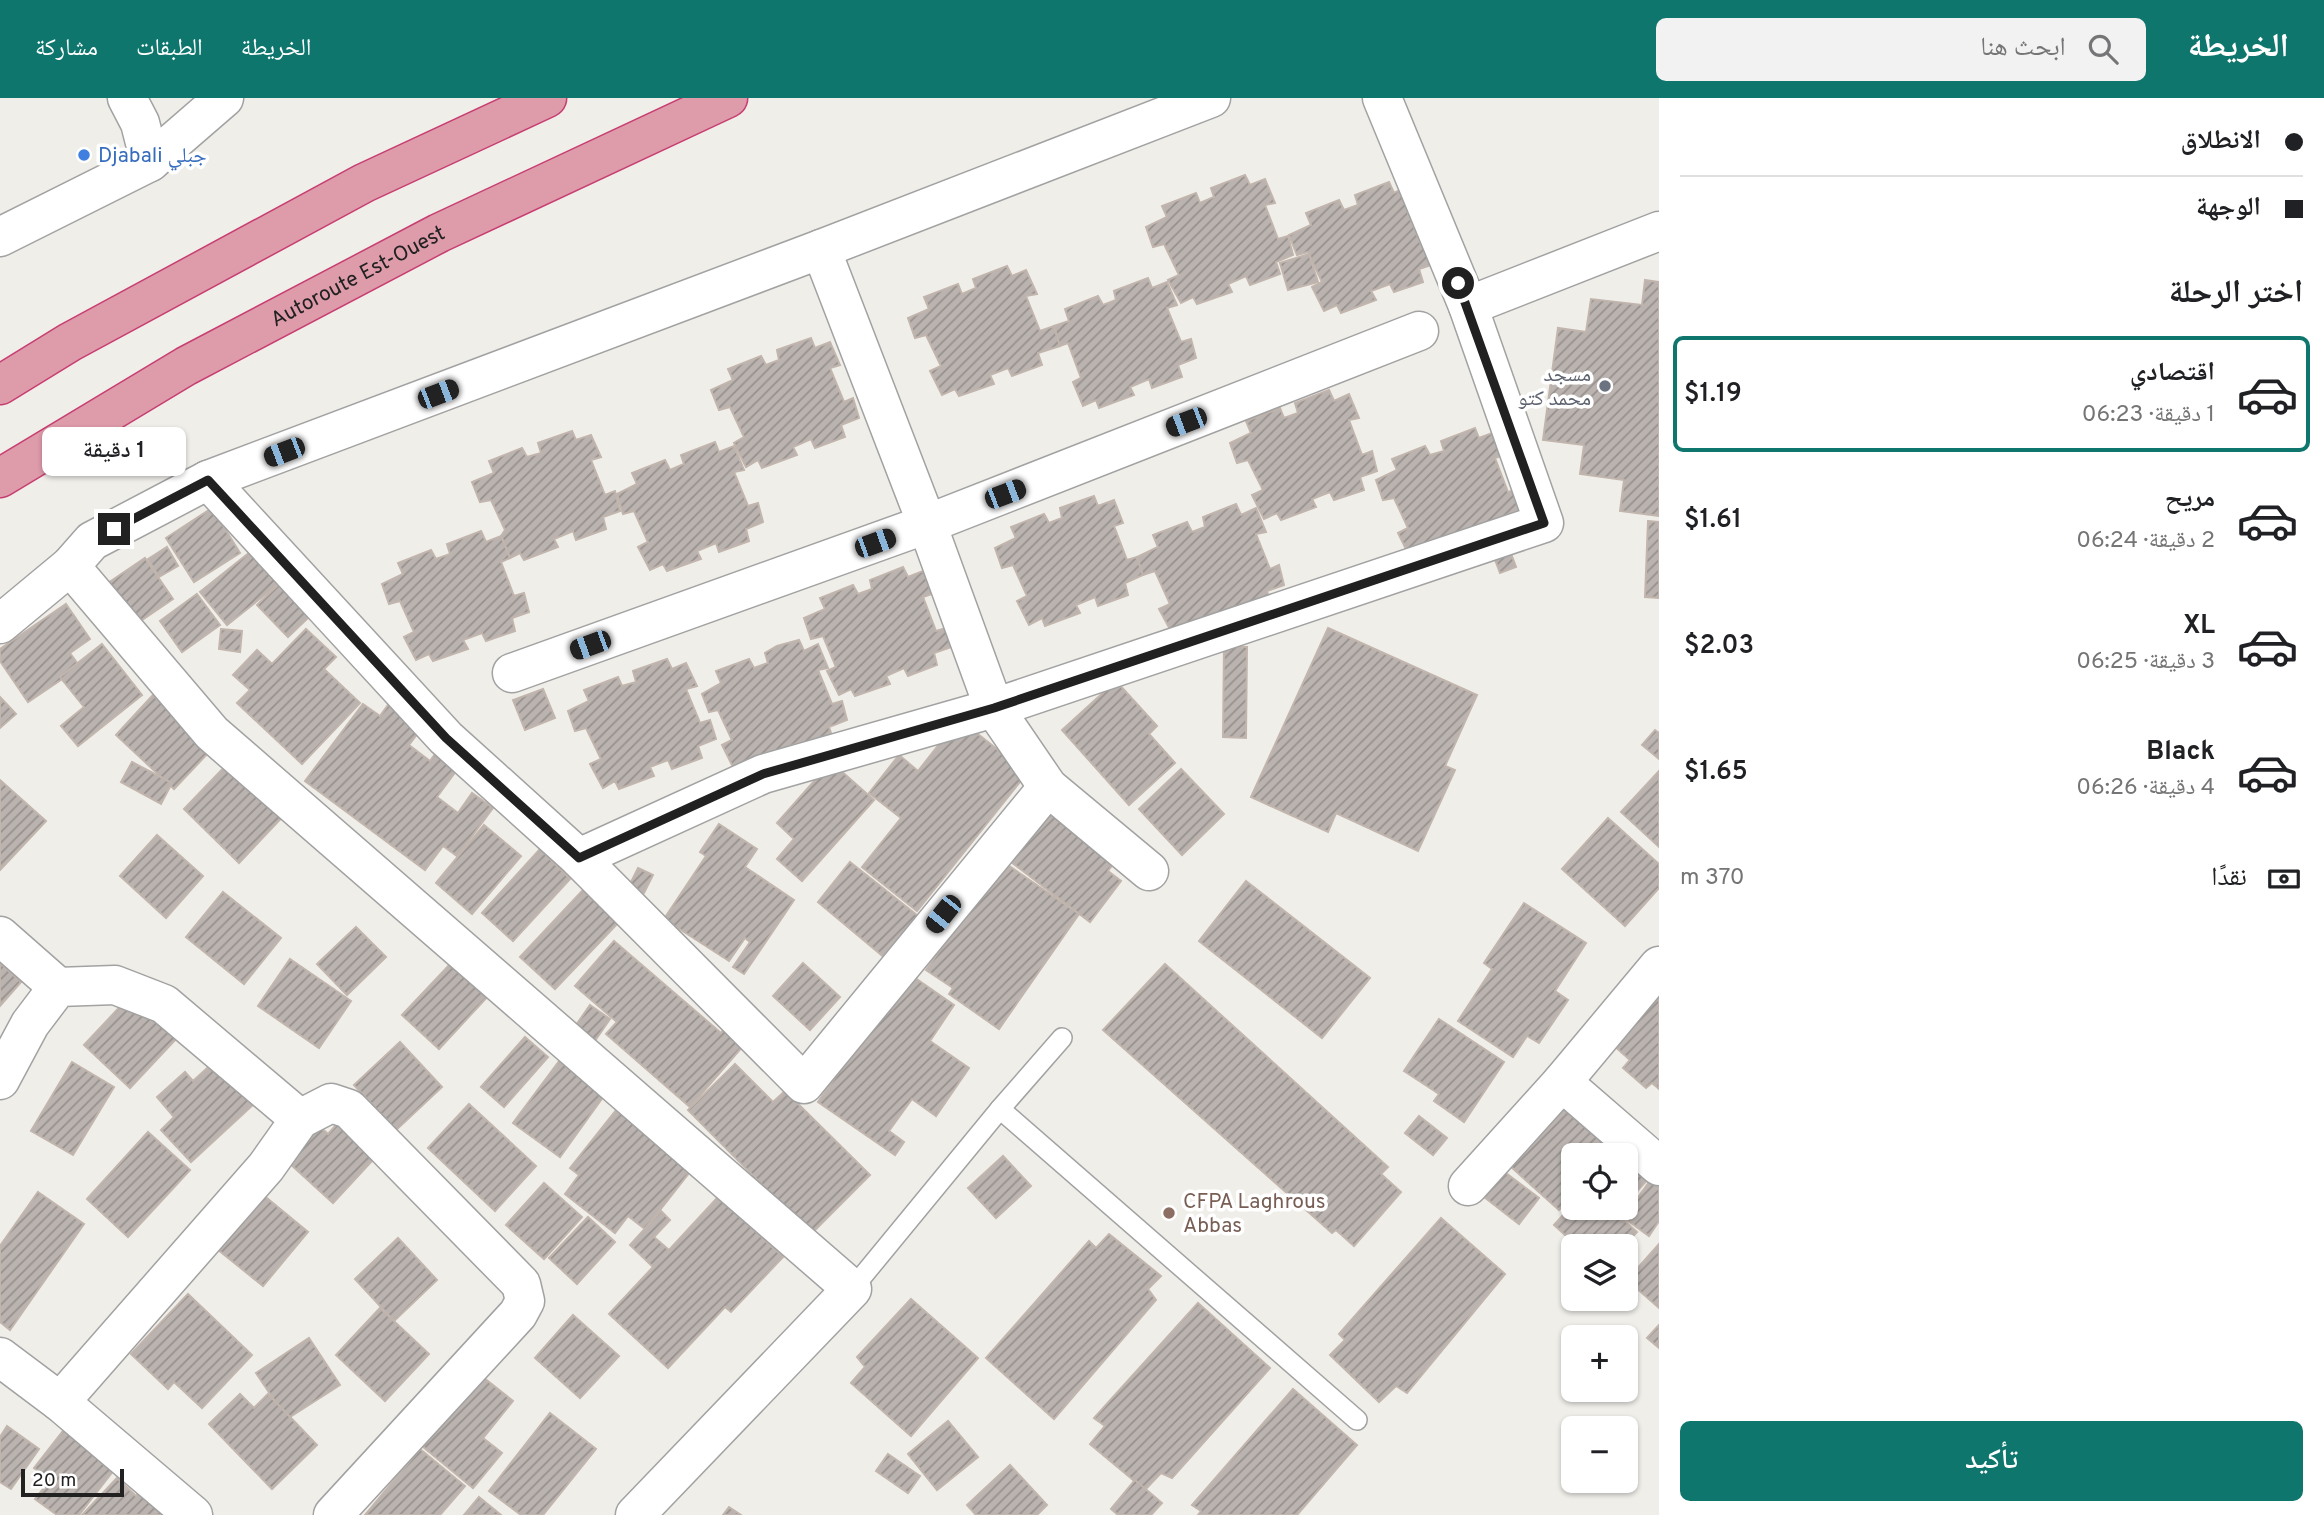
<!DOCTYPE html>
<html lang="ar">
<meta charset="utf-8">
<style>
body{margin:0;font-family:Overpass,"Noto Naskh Arabic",sans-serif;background:#f2f2f2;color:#202124;direction:rtl;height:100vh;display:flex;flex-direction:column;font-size:26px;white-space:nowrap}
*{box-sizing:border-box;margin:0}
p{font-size:23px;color:#757577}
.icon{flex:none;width:38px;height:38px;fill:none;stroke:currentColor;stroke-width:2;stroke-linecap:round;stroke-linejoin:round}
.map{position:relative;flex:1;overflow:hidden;direction:ltr}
.sheet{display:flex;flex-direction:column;background:#fff;width:665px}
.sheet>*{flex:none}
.guide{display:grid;align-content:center;height:154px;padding:0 21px;background:#fff}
.controls{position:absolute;left:1561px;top:1045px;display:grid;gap:14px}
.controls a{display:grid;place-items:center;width:77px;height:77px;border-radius:10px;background:#fff;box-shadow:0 2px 5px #0004;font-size:35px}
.scale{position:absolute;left:21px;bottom:18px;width:103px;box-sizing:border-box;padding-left:7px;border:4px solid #212121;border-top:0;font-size:19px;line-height:24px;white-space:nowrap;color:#212121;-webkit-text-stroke:5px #fff;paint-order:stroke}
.end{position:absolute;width:32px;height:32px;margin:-16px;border:9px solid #212121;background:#fff;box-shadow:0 0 0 4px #fff}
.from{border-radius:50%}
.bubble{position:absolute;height:49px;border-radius:10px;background:#fff;box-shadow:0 2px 5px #0004;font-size:23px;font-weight:600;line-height:49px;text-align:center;direction:rtl}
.car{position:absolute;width:21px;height:42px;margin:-21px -10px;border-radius:9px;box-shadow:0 0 5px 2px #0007;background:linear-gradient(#222 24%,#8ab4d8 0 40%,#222 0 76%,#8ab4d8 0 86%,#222 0)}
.guide b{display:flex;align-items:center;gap:24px;height:66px;font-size:26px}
.guide b+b{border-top:2px solid #e0e0e0}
.guide i{width:18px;height:18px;background:#202124}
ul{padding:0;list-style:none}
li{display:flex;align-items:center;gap:21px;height:116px;margin:0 14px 10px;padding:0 7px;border:4px solid transparent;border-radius:10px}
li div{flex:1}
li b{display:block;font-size:26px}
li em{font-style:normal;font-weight:600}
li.active{border-color:#0f766e}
li>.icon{width:63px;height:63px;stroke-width:1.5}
h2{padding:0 21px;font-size:32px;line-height:84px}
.pay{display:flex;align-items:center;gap:18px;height:77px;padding:0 21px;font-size:26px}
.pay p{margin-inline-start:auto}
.button{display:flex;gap:14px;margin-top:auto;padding:14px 21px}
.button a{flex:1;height:80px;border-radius:10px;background:#0f766e;color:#fff;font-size:28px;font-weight:600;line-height:80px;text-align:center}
header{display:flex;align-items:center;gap:42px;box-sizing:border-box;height:98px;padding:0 35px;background:#0f766e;color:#fff}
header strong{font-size:33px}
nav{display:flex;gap:38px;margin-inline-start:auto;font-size:24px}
.search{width:490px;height:63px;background:#f2f2f2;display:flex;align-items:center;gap:18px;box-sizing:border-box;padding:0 24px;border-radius:10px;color:#757577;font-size:26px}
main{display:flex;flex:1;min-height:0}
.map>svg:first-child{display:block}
.building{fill:url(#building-hatch);stroke:#c1b5ad;stroke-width:2}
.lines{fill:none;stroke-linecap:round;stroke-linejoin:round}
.service-casing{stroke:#a2a2a2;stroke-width:22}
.minor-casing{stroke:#a2a2a2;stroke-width:41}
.tertiary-casing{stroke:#a2a2a2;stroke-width:41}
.motorway-casing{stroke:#c73e72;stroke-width:41}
.service{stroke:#fff;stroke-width:19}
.minor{stroke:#fff;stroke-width:38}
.tertiary{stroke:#fff;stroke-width:38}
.motorway{stroke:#de9baa;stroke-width:38}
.route{stroke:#212121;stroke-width:9}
.shop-dot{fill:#3f7fe0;stroke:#fff;stroke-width:2.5}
.worship-dot{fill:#6b7280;stroke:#fff;stroke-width:2.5}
.education-dot{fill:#8d6e63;stroke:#fff;stroke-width:2.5}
.labels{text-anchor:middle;stroke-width:7;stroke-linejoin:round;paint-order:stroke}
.shop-label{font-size:21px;fill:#366cbe;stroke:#fff;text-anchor:start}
.street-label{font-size:21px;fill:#212121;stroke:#fff}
.worship-label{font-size:21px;fill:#5b616d;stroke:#fff;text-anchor:end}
.education-label{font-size:21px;fill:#785e54;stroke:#fff;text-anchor:start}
</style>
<header>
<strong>الخريطة</strong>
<div class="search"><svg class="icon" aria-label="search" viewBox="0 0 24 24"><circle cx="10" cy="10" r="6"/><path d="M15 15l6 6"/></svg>ابحث هنا</div>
<nav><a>الخريطة</a><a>الطبقات</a><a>مشاركة</a></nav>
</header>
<main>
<section class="sheet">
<div class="guide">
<b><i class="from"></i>الانطلاق</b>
<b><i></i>الوجهة</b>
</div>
<h2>اختر الرحلة</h2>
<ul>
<li class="active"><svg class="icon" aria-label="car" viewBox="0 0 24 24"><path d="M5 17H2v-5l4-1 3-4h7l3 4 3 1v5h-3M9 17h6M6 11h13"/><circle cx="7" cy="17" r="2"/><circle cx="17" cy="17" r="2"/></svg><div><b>اقتصادي</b><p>1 دقيقة · 06:23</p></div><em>$1.19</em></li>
<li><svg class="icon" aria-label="car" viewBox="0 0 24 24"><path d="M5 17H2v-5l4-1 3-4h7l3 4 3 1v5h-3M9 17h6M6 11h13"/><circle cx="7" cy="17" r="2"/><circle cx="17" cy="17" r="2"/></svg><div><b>مريح</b><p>2 دقيقة · 06:24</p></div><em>$1.61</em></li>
<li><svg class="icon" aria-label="car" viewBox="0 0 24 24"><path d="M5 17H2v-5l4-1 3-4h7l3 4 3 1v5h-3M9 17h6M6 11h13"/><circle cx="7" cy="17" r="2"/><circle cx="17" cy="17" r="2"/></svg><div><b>XL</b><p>3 دقيقة · 06:25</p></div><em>$2.03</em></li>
<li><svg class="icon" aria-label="car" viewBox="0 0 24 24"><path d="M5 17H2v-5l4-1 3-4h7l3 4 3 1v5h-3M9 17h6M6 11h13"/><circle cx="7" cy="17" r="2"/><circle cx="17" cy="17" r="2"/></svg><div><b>Black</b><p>4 دقيقة · 06:26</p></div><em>$1.65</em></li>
</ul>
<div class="pay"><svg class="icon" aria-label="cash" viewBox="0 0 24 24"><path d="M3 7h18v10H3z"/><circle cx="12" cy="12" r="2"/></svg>نقدًا<p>370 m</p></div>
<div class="button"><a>تأكيد</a></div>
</section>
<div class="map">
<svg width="1659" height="1417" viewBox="0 0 1659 1417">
<defs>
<pattern id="building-hatch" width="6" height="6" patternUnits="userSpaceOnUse" patternTransform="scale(1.75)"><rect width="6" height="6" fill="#bab3af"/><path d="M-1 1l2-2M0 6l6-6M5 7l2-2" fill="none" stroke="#97918e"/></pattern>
</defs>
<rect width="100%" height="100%" fill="#f0eee9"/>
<g class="building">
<polygon points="1245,77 1250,87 1265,81 1275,105 1265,107 1278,141 1288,138 1293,157 1276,164 1280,176 1250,187 1246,178 1228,186 1232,194 1197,206 1193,199 1181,205 1168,182 1179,177 1164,146 1153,149 1146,129 1167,119 1162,108 1196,95 1200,105 1214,99 1211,90"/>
<polygon points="1389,84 1394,95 1408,88 1418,112 1408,115 1422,149 1432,145 1437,165 1419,171 1423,184 1394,194 1390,186 1371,193 1376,202 1341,215 1337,207 1324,213 1312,189 1322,184 1308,154 1297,157 1289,137 1311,127 1306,115 1339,102 1344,112 1358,107 1355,97"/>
<polygon points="1309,156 1318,184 1288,192 1280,165"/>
<polygon points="1007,168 1012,178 1026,172 1037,196 1026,198 1040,233 1054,228 1060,248 1038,255 1042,267 1012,278 1008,270 990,277 994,286 959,298 955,291 942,297 930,273 941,268 926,237 915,240 908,220 929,211 924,199 958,186 962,196 976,190 973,181"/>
<polygon points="1148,180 1152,190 1167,184 1177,207 1167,210 1181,244 1191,241 1196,260 1178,267 1182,279 1152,290 1149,281 1130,289 1134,297 1099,310 1096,302 1083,308 1073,284 1081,280 1068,245 1060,248 1054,228 1069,223 1065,211 1098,198 1103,207 1116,202 1114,193"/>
<polygon points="1645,182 1659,184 1659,418 1620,413 1624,382 1580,376 1584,347 1543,342 1558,230 1586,234 1591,201 1642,207"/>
<polygon points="811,240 815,250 830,244 840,267 830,270 844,304 853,300 859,320 841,327 845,339 815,350 811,341 793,349 797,357 762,370 758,362 746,369 734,345 744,339 730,309 719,312 711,292 733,282 728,271 761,258 766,267 779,262 777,252"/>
<polygon points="1329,292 1334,303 1349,296 1359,320 1349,322 1362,357 1372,353 1377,373 1360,379 1364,392 1334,402 1330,394 1312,401 1316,409 1281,422 1277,415 1264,421 1252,397 1263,392 1248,362 1237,365 1230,345 1251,335 1246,323 1280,310 1284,320 1298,315 1295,305"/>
<polygon points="1475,330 1479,340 1495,334 1504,357 1495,360 1508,394 1518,391 1523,410 1506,417 1509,429 1410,459 1398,435 1408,430 1394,400 1383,402 1376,382 1397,372 1392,361 1425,348 1430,357 1444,353 1441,343"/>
<polygon points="572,333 576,342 591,337 601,359 591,362 605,397 615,393 620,413 603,419 606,431 576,442 573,433 554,441 558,449 524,462 520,455 510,460 501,438 505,432 491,402 480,404 472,384 494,375 489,363 522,350 527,359 541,355 538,345"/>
<polygon points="715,344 719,354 734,348 744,372 734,374 748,408 758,405 763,424 746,431 749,443 719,454 716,445 697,453 701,461 667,473 663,466 650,472 638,449 648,444 634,413 623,416 617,396 637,386 632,375 665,362 670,372 684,366 681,357"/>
<polygon points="1094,398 1098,408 1114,402 1123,425 1114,428 1127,462 1137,459 1143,477 1125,485 1128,497 1098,508 1095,499 1076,507 1080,515 1045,528 1042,520 1029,527 1017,503 1027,498 1013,467 1002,470 995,450 1016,440 1011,429 1044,416 1049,425 1062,420 1060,410"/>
<polygon points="1236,406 1241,417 1256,410 1266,434 1256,436 1270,471 1279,467 1284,487 1267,493 1271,506 1172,535 1159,511 1170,506 1155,473 1143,477 1137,459 1158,449 1153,437 1187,424 1192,434 1205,429 1203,419"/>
<polygon points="212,410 240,455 194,484 166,440"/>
<polygon points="1648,423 1659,424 1659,500 1645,499"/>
<polygon points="481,433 486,444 501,438 510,460 501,464 514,498 524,495 529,514 512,520 515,533 486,543 482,535 463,542 468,551 433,563 429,556 416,562 404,539 414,534 400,503 389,506 382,486 403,476 398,465 431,452 436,461 450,456 447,446"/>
<polygon points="1507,445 1516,469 1500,475 1491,451"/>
<polygon points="167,449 178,468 159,479 148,461"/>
<polygon points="254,451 281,484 227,527 200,494"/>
<polygon points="145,460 173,501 136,526 108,485"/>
<polygon points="903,469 908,479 923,473 932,496 923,499 936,533 946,530 951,549 934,555 937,567 908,578 904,570 886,578 890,586 855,598 851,591 839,597 827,573 836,569 823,538 811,541 804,520 825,511 820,500 853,487 858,496 872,491 870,482"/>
<polygon points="279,486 310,518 288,539 257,507"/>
<polygon points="197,496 220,527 182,554 160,523"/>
<polygon points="66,506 90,541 70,555 80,569 28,604 0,563 0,551"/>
<polygon points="1328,530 1477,597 1445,668 1455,672 1418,753 1336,715 1328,734 1251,699"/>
<polygon points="221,531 242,533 240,554 219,551"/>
<polygon points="306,531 336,559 324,571 360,605 302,666 237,605 250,592 233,577 257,552 272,566"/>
<polygon points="799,542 804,553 818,546 828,570 818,572 832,606 842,603 847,622 829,629 833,641 804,652 800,644 734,671 722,647 732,642 718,612 709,614 702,596 721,585 716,573 749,561 754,570 768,565 765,555 777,548"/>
<polygon points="102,546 142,597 78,648 61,628 84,609 60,579"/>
<polygon points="1224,548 1247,549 1246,640 1223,639"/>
<polygon points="667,561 672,571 686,565 697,588 686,591 700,625 710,622 716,641 698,648 702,660 672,671 668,662 650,669 654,678 619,691 615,683 603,690 590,666 601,661 586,630 575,633 568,613 589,603 584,592 618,579 622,588 636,584 633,573"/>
<polygon points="1116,583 1157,628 1149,636 1175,665 1129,707 1062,632"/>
<polygon points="543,591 555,620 525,632 513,602"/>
<polygon points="153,597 211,652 174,691 116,637"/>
<polygon points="0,599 16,616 0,630"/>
<polygon points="363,606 380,618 388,607 421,631 409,647 430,663 440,649 462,665 437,699 458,715 472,695 493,710 457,758 443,748 425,772 305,683"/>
<polygon points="959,621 1027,675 917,813 862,769 901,720 869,695 899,657 918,673"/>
<polygon points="1655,632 1659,635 1659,661 1642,647"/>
<polygon points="234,659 289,712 239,765 184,711"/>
<polygon points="132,664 172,685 161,706 121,684"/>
<polygon points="831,664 874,702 802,783 777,761 794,741 777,725"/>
<polygon points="1181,671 1224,716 1182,757 1139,711"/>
<polygon points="1659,673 1659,749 1621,714"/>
<polygon points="0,682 46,723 0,772"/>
<polygon points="1052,701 1122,754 1108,773 1121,783 1090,824 1007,761"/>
<polygon points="1608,720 1659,766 1659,790 1625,828 1562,771"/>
<polygon points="719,726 757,751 745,769 794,802 744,876 733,869 750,844 745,840 729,863 664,821 706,758 700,754"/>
<polygon points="484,727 521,758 472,816 436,785"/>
<polygon points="157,737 203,778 166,820 120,778"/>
<polygon points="540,751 570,781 513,843 482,815"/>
<polygon points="1002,763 1079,816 999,931 949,896 953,890 926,872"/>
<polygon points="850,764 918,818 885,860 818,804"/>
<polygon points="638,770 653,777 644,795 629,788"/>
<polygon points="1246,783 1370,880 1322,940 1199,843"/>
<polygon points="583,792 618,825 555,891 520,859"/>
<polygon points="223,794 281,840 244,886 186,839"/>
<polygon points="1524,805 1586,845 1555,893 1568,902 1539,945 1527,938 1513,959 1458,923 1492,871 1484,865"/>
<polygon points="356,829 386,859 347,897 317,866"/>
<polygon points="614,843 721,935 724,931 743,948 690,1009 606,936 617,924 575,888"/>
<polygon points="290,861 351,903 319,950 258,908"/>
<polygon points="454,862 490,896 439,951 402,917"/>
<polygon points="0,865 21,884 0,908"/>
<polygon points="803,865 840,899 810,932 773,898"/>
<polygon points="1165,866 1388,1069 1381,1076 1401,1094 1354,1148 1336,1132 1332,1135 1103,932"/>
<polygon points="908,875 954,907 930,943 969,970 936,1018 912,1001 889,1033 904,1044 895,1057 818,1004"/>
<polygon points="1659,893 1659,991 1652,985 1646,990 1623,970 1630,962 1612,946"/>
<polygon points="130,898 176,941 130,990 84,947"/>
<polygon points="590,907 610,921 594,944 574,930"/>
<polygon points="1439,921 1504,964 1464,1024 1434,1003 1439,996 1404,973"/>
<polygon points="525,939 548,959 504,1009 481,989"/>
<polygon points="400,944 442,989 396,1032 354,987"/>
<polygon points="560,962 606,995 560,1059 513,1025"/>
<polygon points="215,963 254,1006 191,1064 161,1032 174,1019 157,999 185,974 193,983"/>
<polygon points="72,964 114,989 73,1057 31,1033"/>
<polygon points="735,966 773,1004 785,993 870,1077 811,1136 688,1012"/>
<polygon points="1568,1004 1616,1048 1608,1057 1573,1057 1573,1096 1559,1112 1510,1068"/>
<polygon points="469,1006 536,1068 495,1113 428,1050"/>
<polygon points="621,1006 697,1065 645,1131 628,1118 615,1135 565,1096 579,1077 570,1070"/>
<polygon points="346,1016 383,1051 333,1105 277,1054 310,1020 328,1036"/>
<polygon points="1419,1018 1447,1040 1433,1057 1405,1035"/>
<polygon points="148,1034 190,1072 128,1139 87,1101"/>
<polygon points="1626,1057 1653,1076 1626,1105"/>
<polygon points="1003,1058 1031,1088 996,1120 968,1090"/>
<polygon points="1498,1069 1539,1100 1519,1126 1479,1095"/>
<polygon points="1651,1081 1659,1087 1659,1123 1649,1138 1624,1120"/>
<polygon points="544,1085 582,1119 544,1161 506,1127"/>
<polygon points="38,1094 84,1126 10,1232 0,1224 0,1148"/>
<polygon points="262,1096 308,1134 263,1188 207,1143"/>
<polygon points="718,1099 783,1159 731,1214 725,1209 668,1270 609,1216 653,1169 630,1147 661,1113 670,1122 654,1139 669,1152"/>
<polygon points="1573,1106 1573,1110 1621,1110 1616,1115 1637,1134 1624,1148 1577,1148 1554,1127"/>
<polygon points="588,1119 615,1144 577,1186 549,1160"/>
<polygon points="1441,1120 1505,1176 1407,1295 1396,1288 1379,1304 1330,1257 1345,1242 1339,1236"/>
<polygon points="1109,1136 1161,1178 1148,1191 1156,1202 1054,1321 986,1260 1089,1143 1096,1150"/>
<polygon points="398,1140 437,1182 394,1223 355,1181"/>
<polygon points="1659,1146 1659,1210 1627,1182"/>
<polygon points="188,1196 252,1257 202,1310 174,1284 168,1291 131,1256"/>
<polygon points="911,1201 978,1260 911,1338 851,1285 865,1269 857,1259"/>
<polygon points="1198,1205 1270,1270 1172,1380 1161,1375 1145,1392 1090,1346 1105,1328 1094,1320"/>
<polygon points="380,1210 429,1256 385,1303 336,1257"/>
<polygon points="573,1217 619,1258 580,1300 535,1260"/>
<polygon points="1659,1227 1659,1250 1647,1240"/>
<polygon points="309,1240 340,1287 287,1321 256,1275"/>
<polygon points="474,1272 513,1303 483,1340 502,1355 473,1390 416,1343"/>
<polygon points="1293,1291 1357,1347 1297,1417 1198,1417 1201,1413 1192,1407"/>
<polygon points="240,1296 254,1310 268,1296 317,1347 272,1391 209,1326"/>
<polygon points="550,1315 596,1351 543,1417 521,1417 489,1393"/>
<polygon points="948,1323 978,1359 937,1392 908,1356"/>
<polygon points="70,1324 121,1363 79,1417 57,1417 35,1401 50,1382 34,1370"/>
<polygon points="7,1328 39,1351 11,1391 0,1384 0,1339"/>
<polygon points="420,1351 465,1388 440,1417 365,1417"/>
<polygon points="888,1356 920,1378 908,1395 876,1373"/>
<polygon points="1010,1367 1047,1407 1037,1417 976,1417 967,1407"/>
<polygon points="117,1380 136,1398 147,1386 179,1417 82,1417"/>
<polygon points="1135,1382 1162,1405 1151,1417 1118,1417 1111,1411"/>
<polygon points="479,1399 501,1417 464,1417"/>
<polygon points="729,1409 741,1417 723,1417"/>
</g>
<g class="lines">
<g class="service-casing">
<g id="service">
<polyline points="1000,1011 1357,1322"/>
<polyline points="852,1191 1000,1011 1062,940"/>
</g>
</g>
<g class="minor-casing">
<g id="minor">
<polyline points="150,64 224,0"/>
<polyline points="0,139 150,64 140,25 127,0"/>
<polyline points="821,151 927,426 994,610 1048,689 1149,773"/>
<polyline points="208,382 446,640 579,760 804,986 1048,689"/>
<polyline points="70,468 212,635 852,1191 635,1417"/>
<polyline points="512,575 927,426 1419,233"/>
<polyline points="579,760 763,676 994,610 1544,425 1468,208"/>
<polyline points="0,838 58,889"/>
<polyline points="1659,868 1562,984 1659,1068"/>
<polyline points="0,982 30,926 58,889 115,887 164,906 300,1021"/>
<polyline points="1468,1088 1562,984"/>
<polyline points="0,1259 60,1304 193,1417"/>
<polyline points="60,1304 266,1069 300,1021 331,1005 349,1011 521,1186 525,1203 518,1216 333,1417"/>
</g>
</g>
<g class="tertiary-casing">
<g id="tertiary">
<polyline points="1382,0 1468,208 1659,133"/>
<polyline points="0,526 70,468 92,443 208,382 821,151 1211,0"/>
</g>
</g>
<g class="motorway-casing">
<g id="motorway">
<polyline points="0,287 70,244 364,85 547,0"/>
<path id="s1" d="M0 380 186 268 439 135 728 0"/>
</g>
</g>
<use href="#service" class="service"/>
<use href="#minor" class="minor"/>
<use href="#tertiary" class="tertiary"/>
<use href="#motorway" class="motorway"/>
</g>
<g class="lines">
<polyline class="route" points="114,431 208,382 446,640 579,760 763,676 994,610 1544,425 1458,185"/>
</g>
<circle class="shop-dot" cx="84" cy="57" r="7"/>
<circle class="worship-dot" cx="1605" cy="288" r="7"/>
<circle class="education-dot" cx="1169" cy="1115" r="7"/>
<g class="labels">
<g class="shop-label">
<text x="98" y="64">Djabali جبلي</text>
</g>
<g class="street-label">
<text dy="7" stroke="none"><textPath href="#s1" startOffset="411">Autoroute Est-Ouest</textPath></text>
</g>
<g class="worship-label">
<text x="1591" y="283">مسجد<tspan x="1591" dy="24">محمد كتو</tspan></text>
</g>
<g class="education-label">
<text x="1183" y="1110">CFPA Laghrous<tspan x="1183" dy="24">Abbas</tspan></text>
</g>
</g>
</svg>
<div class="controls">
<a><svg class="icon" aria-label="locate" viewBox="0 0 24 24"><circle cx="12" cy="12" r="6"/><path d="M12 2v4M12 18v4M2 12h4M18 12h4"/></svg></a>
<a><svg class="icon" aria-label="layers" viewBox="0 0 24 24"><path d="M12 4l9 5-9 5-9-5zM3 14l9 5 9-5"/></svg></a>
<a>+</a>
<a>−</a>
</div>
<div class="scale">20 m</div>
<i class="end from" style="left:1458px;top:185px"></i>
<i class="end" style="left:114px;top:431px"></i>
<div class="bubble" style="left:42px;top:329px;width:144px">1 دقيقة</div>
<i class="car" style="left:438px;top:296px;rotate:69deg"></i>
<i class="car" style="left:1186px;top:324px;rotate:249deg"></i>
<i class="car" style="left:284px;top:354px;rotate:249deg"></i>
<i class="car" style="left:1005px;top:396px;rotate:69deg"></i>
<i class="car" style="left:875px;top:445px;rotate:70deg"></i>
<i class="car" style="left:590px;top:547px;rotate:250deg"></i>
<i class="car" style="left:943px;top:816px;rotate:219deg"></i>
</div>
</main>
